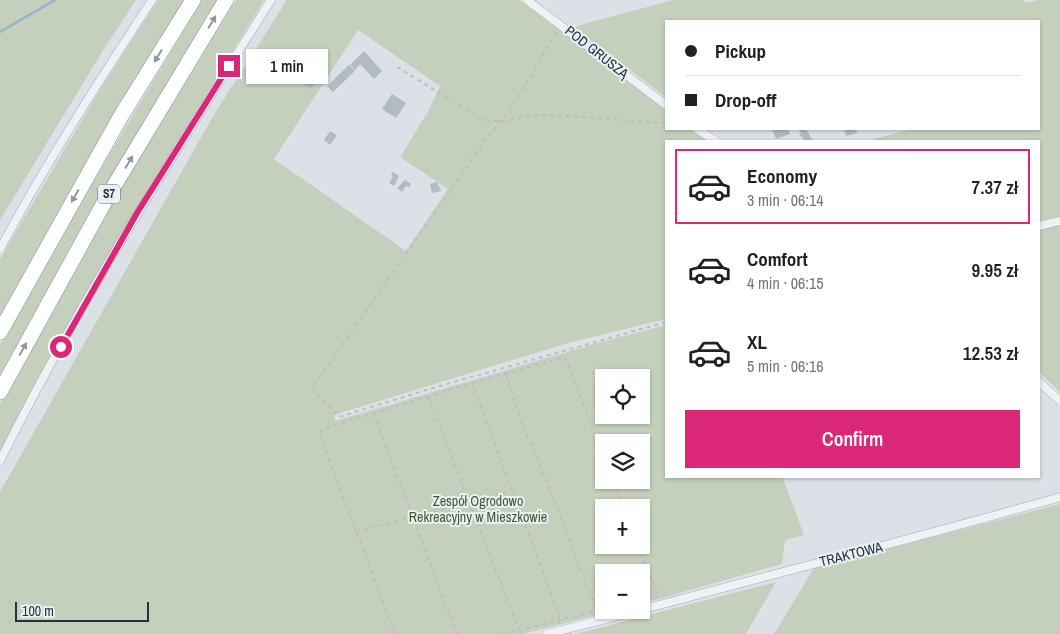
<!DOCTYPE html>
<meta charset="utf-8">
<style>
body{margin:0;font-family:"Archivo Narrow",sans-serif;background:#f6f6f6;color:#202124;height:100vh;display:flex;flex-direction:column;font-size:19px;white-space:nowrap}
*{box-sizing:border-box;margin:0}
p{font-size:16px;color:#757577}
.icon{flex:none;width:28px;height:28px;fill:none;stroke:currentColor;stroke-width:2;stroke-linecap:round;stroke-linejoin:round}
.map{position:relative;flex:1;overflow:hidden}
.sheet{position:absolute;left:665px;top:140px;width:375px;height:338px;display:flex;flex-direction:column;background:#fff;border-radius:0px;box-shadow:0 1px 4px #0004}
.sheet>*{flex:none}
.banner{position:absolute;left:665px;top:20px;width:375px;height:110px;border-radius:0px;box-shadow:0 1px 4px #0004;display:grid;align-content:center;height:110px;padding:0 20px;background:#fff}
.tools{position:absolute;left:595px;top:369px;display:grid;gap:10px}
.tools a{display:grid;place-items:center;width:55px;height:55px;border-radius:0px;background:#fff;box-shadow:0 1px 4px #0004;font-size:25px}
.scale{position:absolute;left:15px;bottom:12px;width:134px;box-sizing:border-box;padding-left:5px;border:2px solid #25303c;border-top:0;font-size:14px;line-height:18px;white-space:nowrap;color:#25303c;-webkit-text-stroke:4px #eaf0f4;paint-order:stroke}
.end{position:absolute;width:22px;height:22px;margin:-11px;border:6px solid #db2777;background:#fff;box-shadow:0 0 0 2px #fff}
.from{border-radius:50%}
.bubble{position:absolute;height:35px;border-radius:0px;background:#fff;box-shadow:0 1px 4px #0004;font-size:16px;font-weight:600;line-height:35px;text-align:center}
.banner b{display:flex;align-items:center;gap:18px;height:48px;font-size:19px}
.banner b+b{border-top:1px solid #e0e0e0}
.banner i{width:12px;height:12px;background:#202124}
ul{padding:9px 0 0;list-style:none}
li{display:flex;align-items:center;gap:15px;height:75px;margin:0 10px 8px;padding:0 10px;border:2px solid transparent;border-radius:0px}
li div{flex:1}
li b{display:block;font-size:19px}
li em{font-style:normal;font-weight:600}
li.active{border-color:#db2777}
li>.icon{width:45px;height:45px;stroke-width:1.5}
.action{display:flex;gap:10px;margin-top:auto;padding:10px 20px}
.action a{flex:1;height:58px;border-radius:0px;background:#db2777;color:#fff;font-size:20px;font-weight:600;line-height:58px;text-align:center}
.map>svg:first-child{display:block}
.green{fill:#c4d0bc;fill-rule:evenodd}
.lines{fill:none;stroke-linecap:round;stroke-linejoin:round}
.stream{stroke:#94b4c8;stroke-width:2.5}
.building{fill:#b2bbc3}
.street-casing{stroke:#a1a8b0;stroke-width:9}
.highway-casing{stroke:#82909d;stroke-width:16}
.path{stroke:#babfc5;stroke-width:2;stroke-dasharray:4 4;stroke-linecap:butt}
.street{stroke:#eef1f5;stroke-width:8}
.highway{stroke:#fff;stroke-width:15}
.oneway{fill:#92989e}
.route{stroke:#db2777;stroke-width:6}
.labels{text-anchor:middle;stroke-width:4;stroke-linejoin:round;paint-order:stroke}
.shield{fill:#eaf0f4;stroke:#606a73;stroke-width:1}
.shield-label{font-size:12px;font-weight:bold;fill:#25303c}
.street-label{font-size:14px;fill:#25303c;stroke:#eaf0f4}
.park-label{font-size:14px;fill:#3e5832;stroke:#eaf0f4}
</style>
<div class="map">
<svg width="1060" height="634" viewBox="0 0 1060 634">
<rect width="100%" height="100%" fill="#dbe1e6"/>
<g class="green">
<polygon points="0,0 136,0 107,44 0,220"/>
<polygon points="158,0 187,0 0,318 0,259 98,93"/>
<polygon points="202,0 220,0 80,232 0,376 0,345 67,225"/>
<polygon points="236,0 264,0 125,227 0,452 0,404 101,223"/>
<path d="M287 0H519L666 103V129H704L722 141H666V319L568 343 334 415 335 421 594 344 666 325V476H782L804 535 785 540 782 564 641 604V572H604V610H618L522 634H0V492L212 118ZM358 30 440 86 428 112 400 157 448 189 406 251 274 159ZM604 378H641V415H604ZM604 442H641V480H604ZM604 508H641V545H604Z"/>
<polygon points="673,0 1024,0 1025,3 1038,0 1060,0 1060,216 1039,221 1039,141 866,141 913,129 1039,129 1039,21 666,21 666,97 573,27"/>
<polygon points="1060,222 1060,392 1039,372 1039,228"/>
<polygon points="1060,504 1060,634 774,634 814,568"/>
<polygon points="776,582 746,634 576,634"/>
</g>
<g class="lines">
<polyline class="stream" points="0,32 55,0"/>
</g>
<g class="building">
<polygon points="364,51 382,71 374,79 360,64 355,70 350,65"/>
<polygon points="349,65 355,71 333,92 327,86"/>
<polygon points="305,74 316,81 311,89 300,82"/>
<polygon points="392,94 406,103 396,118 382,109"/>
<polygon points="772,129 788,129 790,134 776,139"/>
<polygon points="799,129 806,129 813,141 804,141 802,136 800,137 799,135 801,134"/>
<polygon points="844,129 856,129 857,133 846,136"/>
<polygon points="330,131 337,135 330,145 324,140"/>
<polygon points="393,172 399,176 394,186 389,183 393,177 391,175"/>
<polygon points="405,180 411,184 409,187 406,186 402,192 397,188"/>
<polygon points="437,182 441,191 432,193 430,184"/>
</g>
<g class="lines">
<g class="street-casing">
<g id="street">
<polyline points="527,0 666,105"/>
<polyline points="697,129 716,141"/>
<polyline points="1039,226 1060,221"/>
<path d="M0 249C46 163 99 81 152 0"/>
<polyline points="1039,382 1060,401"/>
<path d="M0 461C79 301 176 151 271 0"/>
<path d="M641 610C781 572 921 537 1060 497"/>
<polyline points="547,634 641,610"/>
</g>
</g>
<g class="highway-casing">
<g id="highway">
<polyline points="0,332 121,116 193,0"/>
<polyline points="0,392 105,201 226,0"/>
</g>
</g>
<g class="path">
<path d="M556 32C535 69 515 107 486 139L312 388 339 417 433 388 666 322"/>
<path d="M397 67 480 118C504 127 520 114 543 115 584 116 625 121 666 123"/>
<polyline points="506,374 525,432 532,445 597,610"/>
<polyline points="473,383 565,357 604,457"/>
<polyline points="428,396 519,630"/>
<polyline points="374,414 457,634"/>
<polyline points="613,480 623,508"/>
<polyline points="356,532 511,491"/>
<polyline points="638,545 658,596 641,600"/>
<polyline points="395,634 319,433 321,430 342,423 472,383 559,615 559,624"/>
<polyline points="503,634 604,609"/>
</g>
<use href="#street" class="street"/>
<use href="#highway" class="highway"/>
</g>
<defs><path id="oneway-solid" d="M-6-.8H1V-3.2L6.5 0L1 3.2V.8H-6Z" transform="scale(1.25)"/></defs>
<g class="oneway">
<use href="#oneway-solid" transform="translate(212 22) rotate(-59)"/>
<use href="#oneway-solid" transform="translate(158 56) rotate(122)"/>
<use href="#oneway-solid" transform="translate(129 162) rotate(-59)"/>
<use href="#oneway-solid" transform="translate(75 196) rotate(120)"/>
<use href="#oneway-solid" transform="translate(23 349) rotate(-61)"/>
</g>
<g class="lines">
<polyline class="route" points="61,347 137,213 229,66"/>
</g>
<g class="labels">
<rect class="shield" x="98" y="184.5" width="22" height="19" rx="4"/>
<g class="shield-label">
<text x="109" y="198">S7</text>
</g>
<g class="street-label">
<text transform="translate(597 52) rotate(38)" y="5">POD GRUSZĄ</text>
<text transform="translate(851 554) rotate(-14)" y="5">TRAKTOWA</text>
</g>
<g class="park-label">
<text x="478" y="506">Zespół Ogrodowo<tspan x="478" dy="16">Rekreacyjny w Mieszkowie</tspan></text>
</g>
</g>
</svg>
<div class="tools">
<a><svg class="icon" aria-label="locate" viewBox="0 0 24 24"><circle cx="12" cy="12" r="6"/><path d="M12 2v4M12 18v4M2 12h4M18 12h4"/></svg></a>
<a><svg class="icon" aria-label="layers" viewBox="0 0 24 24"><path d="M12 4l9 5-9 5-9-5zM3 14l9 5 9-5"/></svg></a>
<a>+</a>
<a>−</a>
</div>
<div class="scale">100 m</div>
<i class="end from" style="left:61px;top:347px"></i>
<i class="end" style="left:229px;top:66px"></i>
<div class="bubble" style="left:246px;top:49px;width:82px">1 min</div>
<div class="banner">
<b><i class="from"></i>Pickup</b>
<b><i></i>Drop-off</b>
</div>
<section class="sheet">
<ul>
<li class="active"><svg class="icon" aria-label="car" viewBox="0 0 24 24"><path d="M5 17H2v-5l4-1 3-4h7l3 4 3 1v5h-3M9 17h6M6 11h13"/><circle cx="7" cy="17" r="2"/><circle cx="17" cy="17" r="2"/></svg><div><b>Economy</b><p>3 min · 06:14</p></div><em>7.37 zł</em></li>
<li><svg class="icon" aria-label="car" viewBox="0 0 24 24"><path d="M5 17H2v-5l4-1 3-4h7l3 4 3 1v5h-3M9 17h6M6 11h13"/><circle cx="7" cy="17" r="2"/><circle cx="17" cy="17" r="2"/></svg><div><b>Comfort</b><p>4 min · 06:15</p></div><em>9.95 zł</em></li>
<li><svg class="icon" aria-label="car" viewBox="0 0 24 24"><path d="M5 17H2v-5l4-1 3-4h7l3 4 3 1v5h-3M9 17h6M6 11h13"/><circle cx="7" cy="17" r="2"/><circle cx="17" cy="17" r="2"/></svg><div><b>XL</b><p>5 min · 06:16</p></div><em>12.53 zł</em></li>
</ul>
<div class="action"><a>Confirm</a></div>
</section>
</div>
